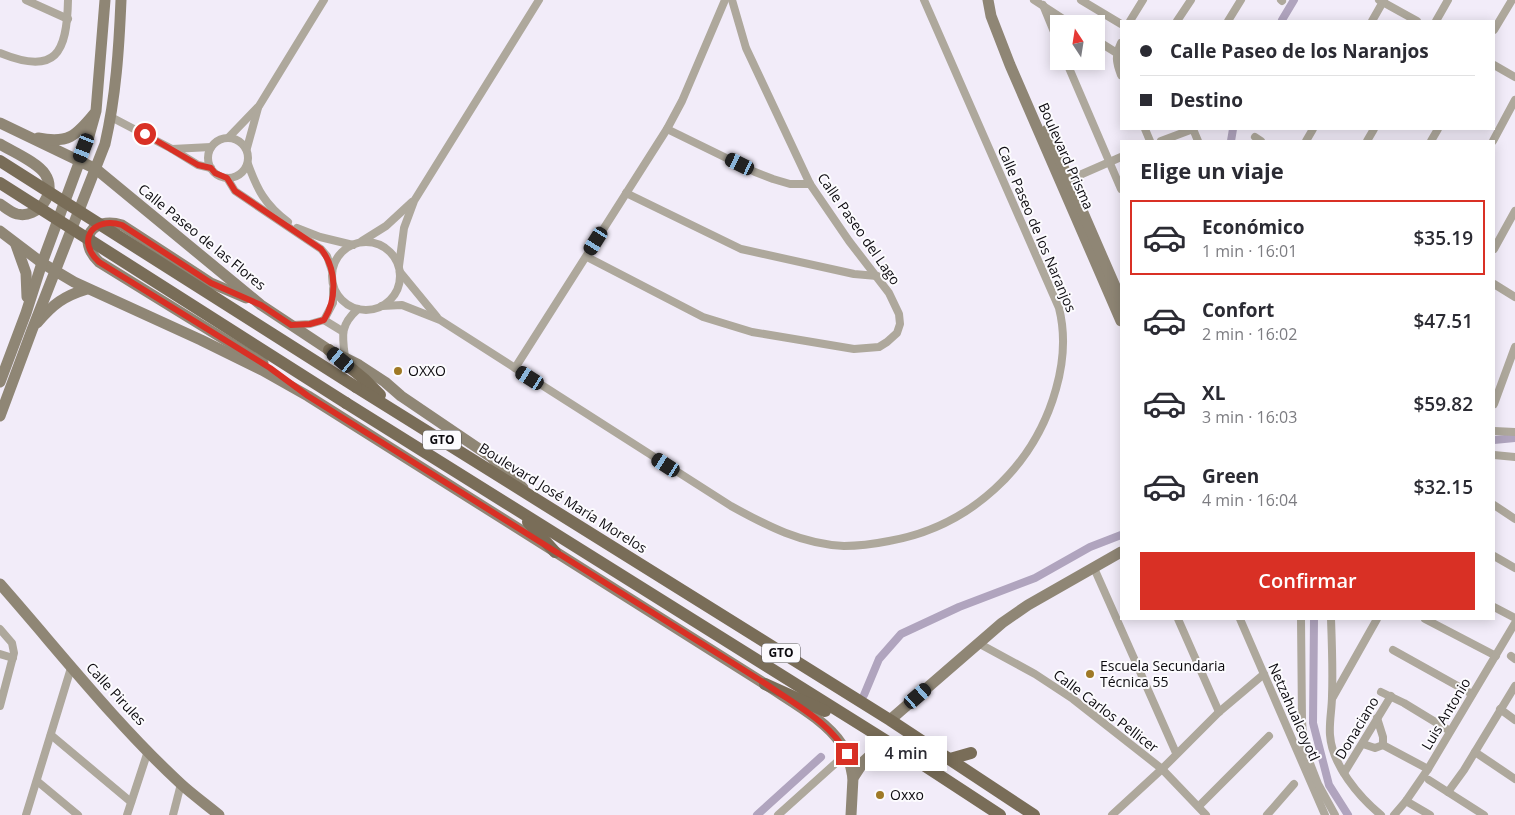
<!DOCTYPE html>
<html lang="es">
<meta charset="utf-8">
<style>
body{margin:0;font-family:"Open Sans",sans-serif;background:#f7f7f7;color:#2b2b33;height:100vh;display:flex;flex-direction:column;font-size:19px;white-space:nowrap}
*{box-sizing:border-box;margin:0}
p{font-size:16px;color:#7c7c81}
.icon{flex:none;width:28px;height:28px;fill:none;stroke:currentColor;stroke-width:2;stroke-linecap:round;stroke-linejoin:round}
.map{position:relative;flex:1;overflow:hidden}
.details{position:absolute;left:1120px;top:140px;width:375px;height:480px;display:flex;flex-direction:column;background:#fff;border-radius:0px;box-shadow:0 2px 12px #0003}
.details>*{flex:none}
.top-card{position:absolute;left:1120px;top:20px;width:375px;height:110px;border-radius:0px;box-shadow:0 2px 12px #0003;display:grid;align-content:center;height:110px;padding:0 20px;background:#fff}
.needle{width:32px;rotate:348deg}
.tools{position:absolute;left:1050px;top:15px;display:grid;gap:10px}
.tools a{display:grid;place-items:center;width:55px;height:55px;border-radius:0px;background:#fff;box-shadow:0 2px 12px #0003;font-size:25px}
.end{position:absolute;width:22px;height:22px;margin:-11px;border:6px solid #d93025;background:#fff;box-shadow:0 0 0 2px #fff}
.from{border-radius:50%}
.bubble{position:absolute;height:35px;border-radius:0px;background:#fff;box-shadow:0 2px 12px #0003;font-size:16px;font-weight:600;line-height:35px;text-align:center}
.car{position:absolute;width:15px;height:30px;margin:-15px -8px;border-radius:6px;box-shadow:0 0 4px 1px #0007;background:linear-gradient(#222 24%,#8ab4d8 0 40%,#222 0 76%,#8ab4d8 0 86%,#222 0)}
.top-card b{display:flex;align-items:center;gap:18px;height:48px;font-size:19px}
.top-card b+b{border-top:1px solid #e1e1e2}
.top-card i{width:12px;height:12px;background:#2b2b33}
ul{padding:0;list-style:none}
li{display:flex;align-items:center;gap:15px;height:75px;margin:0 10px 8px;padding:0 10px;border:2px solid transparent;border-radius:0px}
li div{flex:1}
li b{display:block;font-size:19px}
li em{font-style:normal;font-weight:600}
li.current{border-color:#d93025}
li>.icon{width:45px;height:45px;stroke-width:1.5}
h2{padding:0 20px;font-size:22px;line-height:60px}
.action{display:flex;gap:10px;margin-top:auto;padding:10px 20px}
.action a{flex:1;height:58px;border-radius:0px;background:#d93025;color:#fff;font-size:20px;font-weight:600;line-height:58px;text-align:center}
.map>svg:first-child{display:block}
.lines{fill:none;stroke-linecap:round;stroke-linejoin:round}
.canal{stroke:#b0a4be;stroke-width:8}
.street{stroke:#aea89c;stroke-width:8}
.secondary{stroke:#8f8675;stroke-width:11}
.primary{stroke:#796d58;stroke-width:12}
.primary-bridge{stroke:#796d58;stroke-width:12}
.route{stroke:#d93025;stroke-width:6}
.poi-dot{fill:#9f7926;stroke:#fcfbfe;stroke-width:2}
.labels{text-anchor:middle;stroke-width:4;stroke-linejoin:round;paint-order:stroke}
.shield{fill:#fcfbfe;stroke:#545257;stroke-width:1}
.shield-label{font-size:12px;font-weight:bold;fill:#0c0a0f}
.street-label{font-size:14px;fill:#0c0a0f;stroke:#fcfbfe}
.poi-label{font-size:14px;fill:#0c0a0f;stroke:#fcfbfe;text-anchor:start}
</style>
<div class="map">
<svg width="1515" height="815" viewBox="0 0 1515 815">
<rect width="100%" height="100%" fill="#f2ecf9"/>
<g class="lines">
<g class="canal">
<polyline points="1282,20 1294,0"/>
<polyline points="1231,141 1233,129"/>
<polyline points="1494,440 1515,438"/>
<polyline points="1314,619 1313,723 1329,785 1348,815"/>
<polyline points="864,695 879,659 901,634 959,607 1035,578 1090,547 1121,535"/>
<polyline points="757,815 821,757"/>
</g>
<g class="street">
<polyline points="26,0 68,19"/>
<polyline points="1034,0 1071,24"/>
<polyline points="1081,0 1121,24"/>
<polyline points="1281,0 1282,1"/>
<polyline points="1379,0 1417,21"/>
<polyline points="1043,5 1059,44"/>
<polyline points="1130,21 1143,0"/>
<polyline points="1177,21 1191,0"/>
<polyline points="1228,21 1241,0"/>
<polyline points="1372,21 1384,0"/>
<polyline points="1436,21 1448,0"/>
<polyline points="1494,30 1512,0"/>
<polyline points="1096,40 1120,55"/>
<path d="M1121 43C1115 56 1116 62 1121 75"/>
<path d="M0 53C56 76 67 53 68 0"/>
<polyline points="1066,61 1121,189"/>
<polyline points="1494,65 1515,77"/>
<polyline points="111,117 172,149 198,165 211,168"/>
<polyline points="667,129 755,172 773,179 790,184 810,184"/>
<polyline points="1145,129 1150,141"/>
<polyline points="1193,129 1198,141"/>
<polyline points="229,137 259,106 324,0"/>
<polyline points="1255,137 1261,141"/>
<circle cx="228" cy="158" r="20"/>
<polyline points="1161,141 1193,129"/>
<polyline points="1306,141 1313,129"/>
<polyline points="1367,141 1374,129"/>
<polyline points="1431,141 1438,129"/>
<polyline points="1493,141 1515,100"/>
<polyline points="247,148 258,108"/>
<polyline points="172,149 211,147"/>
<path d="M248 164C257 189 265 205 288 222"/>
<polyline points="227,178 235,191 321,249 327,256 332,271"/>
<polyline points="1066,181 1121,157"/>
<polyline points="626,193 741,249 854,274 877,276"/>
<polyline points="297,228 320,237 353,245"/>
<polyline points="362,241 386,226 412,202"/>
<circle cx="366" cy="276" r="34"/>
<polyline points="1494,249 1515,211"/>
<polyline points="587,257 703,317 752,332 854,349 879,347 887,342 897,333 900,324 899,314 889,293 849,241 810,184 746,48 732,0"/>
<polyline points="399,266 404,228 414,201 539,0"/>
<polyline points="400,272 437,317"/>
<polyline points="1494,284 1515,297"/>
<path d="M382 306 402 305 440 320 731 506C767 526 802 544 844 546 859 546 874 544 889 541 969 527 1034 468 1056 389 1064 361 1066 336 1059 308L924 0"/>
<polyline points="324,320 342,331"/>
<polyline points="292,325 310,324 324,320 333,303 333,289"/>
<path d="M345 357C342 335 340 325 358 309"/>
<polyline points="515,368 667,129 682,101 725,0"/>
<polyline points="1494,404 1515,347"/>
<polyline points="1494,431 1515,432"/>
<polyline points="1494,455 1515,457"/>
<polyline points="1494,505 1515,519"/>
<polyline points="1494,556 1515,568"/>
<polyline points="1094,568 1176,753"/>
<polyline points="1494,607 1515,618"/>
<polyline points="1178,619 1219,712"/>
<polyline points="1240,619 1325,815"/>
<polyline points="1301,619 1302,721 1304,748 1318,784 1335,815"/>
<path d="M1331 619C1332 645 1333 670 1332 696 1332 709 1329 722 1330 735 1332 765 1359 797 1381 815"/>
<polyline points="1425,619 1496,656"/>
<polyline points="0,629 12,643 14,653 0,706"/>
<polyline points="978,643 1035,674 1073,699 1162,769 1206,815"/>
<polyline points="1393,650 1472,694"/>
<polyline points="0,654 13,658"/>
<polyline points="1511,656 1515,659"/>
<polyline points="1381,692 1404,703 1450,731"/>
<polyline points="1333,697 1377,619"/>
<polyline points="1500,709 1515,720"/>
<polyline points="1377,718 1383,737 1383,745"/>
<polyline points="51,735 131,802"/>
<polyline points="1363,744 1375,748 1383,745"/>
<polyline points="1383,745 1428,769"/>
<polyline points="1475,752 1515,779"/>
<polyline points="1344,773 1391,696"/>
<polyline points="1429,780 1484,815"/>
<polyline points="37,781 78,815"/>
<polyline points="1448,792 1464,770 1515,686"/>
<polyline points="1406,801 1430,815"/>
<polyline points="1199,806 1269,736"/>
<polyline points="26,815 71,668"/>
<polyline points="127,815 148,751"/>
<polyline points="173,815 181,784"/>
<polyline points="778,815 847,753"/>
<polyline points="1112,815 1162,769 1219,712 1264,674"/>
<polyline points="1267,815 1294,784"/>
<polyline points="1394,815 1406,801 1428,769 1515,623"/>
</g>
<g class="secondary">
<polyline points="988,0 991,16 1010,65 1121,321"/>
<polyline points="0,123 96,169 261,305 329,350 359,365 385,382 401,396 491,457 523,488"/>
<polyline points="1047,130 1121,300"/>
<path d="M38 138C68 144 76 136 94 114"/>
<path d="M0 144C13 152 37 162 45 174 58 193 38 219 17 214 10 212 5 207 0 204"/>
<path d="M0 231 42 263 74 282 201 340 262 370 308 396 765 684C790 701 826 720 842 745 849 755 851 767 853 778"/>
<polyline points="16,245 26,273 27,297"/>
<path d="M246 298 211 283 122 225C92 216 76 240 99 262L263 363"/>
<path d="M37 323C53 304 64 296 87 289"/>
<polyline points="0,382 26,313 42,263 89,136 96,111 105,0"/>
<path d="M0 416 32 330 105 144C116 96 119 48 121 0"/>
<path d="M0 584C59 651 115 723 181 784 193 795 207 805 219 815"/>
<polyline points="890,720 1002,623 1028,605 1121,552"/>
<polyline points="851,815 853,778 864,761 876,750 893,745"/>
</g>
<g class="primary">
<polyline points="329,350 364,379 380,395"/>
<polyline points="356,387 890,720 1034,815"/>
<polyline points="346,403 893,745 1000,815"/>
<polyline points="528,522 555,552"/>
<polyline points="765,684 825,711"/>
<polyline points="950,759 971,753"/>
</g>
<g class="primary-bridge">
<polyline points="0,161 356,387"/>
<polyline points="0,183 346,403"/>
</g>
</g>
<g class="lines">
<path class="route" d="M145 134 198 165 211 168 215 173 227 178 235 191 321 249C337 269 337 299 324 320L310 324 291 325 261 305 211 283 122 225C92 216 76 241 99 262L270 368 308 396 766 684C794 704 830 722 847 754"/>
</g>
<g class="poi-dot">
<circle cx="398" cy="371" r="5"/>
<circle cx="1090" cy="674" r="5"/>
<circle cx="880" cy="795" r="5"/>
</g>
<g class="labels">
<g class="shield">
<rect x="423" y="430.5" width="38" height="19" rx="4"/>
<rect x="762" y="643.5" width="38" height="19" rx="4"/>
</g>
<g class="shield-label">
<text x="442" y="444">GTO</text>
<text x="781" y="657">GTO</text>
</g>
<g class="street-label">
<text transform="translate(1066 156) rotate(66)" y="5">Boulevard Prisma</text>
<text transform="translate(859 229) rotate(55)" y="5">Calle Paseo del Lago</text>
<text transform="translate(1037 229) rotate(67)" y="5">Calle Paseo de los Naranjos</text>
<text transform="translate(202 237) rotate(39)" y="5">Calle Paseo de las Flores</text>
<text transform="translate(563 498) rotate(32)" y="5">Boulevard José María Morelos</text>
<text transform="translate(116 694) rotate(47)" y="5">Calle Pirules</text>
<text transform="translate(1106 711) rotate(37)" y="5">Calle Carlos Pellicer</text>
<text transform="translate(1294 712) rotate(66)" y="5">Netzahualcoyotl</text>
<text transform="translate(1446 714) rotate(-59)" y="5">Luis Antonio</text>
<text transform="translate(1357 728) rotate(-59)" y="5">Donaciano</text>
</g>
<g class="poi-label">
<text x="408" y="376">OXXO</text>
<text x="1100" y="671">Escuela Secundaria<tspan x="1100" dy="16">Técnica 55</tspan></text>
<text x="890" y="800">Oxxo</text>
</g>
</g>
</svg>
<div class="tools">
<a><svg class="needle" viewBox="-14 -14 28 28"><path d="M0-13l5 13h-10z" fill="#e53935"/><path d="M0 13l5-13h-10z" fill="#7c7c81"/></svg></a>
</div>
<i class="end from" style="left:145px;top:134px"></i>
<i class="end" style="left:847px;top:754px"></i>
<div class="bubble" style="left:865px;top:736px;width:82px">4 min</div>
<i class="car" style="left:84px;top:148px;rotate:201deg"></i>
<i class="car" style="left:740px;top:164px;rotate:296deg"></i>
<i class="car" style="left:596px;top:241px;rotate:212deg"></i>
<i class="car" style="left:341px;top:360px;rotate:310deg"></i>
<i class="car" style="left:530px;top:378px;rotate:302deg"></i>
<i class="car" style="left:666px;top:465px;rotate:303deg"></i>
<i class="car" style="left:918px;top:696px;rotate:49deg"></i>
<div class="top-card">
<b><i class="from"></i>Calle Paseo de los Naranjos</b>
<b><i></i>Destino</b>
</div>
<section class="details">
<h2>Elige un viaje</h2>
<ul>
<li class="current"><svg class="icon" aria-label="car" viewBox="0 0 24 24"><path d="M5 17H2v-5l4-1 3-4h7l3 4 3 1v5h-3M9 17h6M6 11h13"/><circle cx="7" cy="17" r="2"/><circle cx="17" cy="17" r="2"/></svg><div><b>Económico</b><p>1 min · 16:01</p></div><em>$35.19</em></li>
<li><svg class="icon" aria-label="car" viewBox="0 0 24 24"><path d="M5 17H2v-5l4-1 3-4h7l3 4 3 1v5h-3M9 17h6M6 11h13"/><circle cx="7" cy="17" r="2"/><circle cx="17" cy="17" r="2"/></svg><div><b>Confort</b><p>2 min · 16:02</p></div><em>$47.51</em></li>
<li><svg class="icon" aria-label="car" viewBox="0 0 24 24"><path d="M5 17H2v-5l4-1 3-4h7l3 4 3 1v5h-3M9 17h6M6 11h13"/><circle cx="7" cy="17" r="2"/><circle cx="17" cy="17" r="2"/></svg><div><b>XL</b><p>3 min · 16:03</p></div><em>$59.82</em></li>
<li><svg class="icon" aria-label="car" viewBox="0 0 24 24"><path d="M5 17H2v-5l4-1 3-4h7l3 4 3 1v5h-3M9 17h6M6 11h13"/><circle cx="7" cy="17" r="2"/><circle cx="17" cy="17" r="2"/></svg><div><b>Green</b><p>4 min · 16:04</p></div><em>$32.15</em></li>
</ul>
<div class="action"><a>Confirmar</a></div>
</section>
</div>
